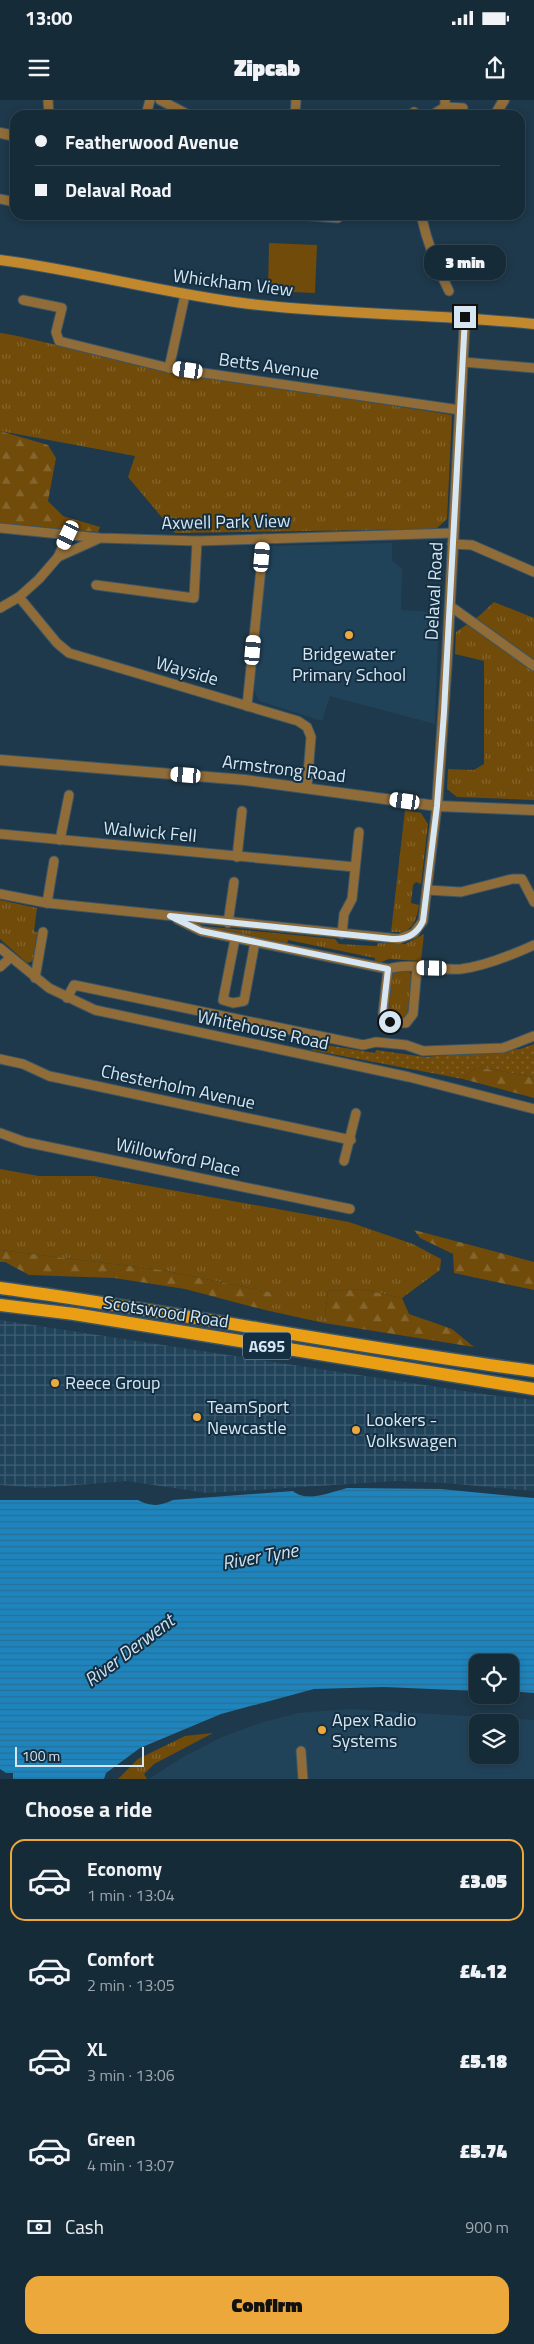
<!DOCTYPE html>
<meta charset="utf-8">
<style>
body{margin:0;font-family:"Titillium Web",sans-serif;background:#1f3340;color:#f1f3f6;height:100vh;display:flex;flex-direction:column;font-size:19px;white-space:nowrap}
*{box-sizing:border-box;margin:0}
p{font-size:16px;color:#9ea7ae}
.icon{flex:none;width:28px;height:28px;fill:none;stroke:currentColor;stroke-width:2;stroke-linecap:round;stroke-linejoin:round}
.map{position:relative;height:1679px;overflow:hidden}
.side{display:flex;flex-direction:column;background:#162b38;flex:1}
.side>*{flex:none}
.hud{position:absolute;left:10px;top:10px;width:515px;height:110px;border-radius:15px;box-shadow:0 2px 8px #0003,0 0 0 1px #354753;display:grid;align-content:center;height:110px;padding:0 25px;background:#162b38}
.fabs{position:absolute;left:469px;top:1554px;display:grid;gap:10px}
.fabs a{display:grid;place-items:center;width:50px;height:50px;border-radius:10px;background:#162b38;box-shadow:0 2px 8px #0003,0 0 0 1px #354753;font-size:25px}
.scale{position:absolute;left:15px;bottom:12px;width:129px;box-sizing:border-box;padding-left:5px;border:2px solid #d6e6f2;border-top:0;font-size:14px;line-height:18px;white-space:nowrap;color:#d6e6f2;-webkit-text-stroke:4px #142f41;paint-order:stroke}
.end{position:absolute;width:22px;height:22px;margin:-11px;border:6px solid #d6e6f2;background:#111;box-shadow:0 0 0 2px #111}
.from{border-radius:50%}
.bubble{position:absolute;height:35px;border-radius:15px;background:#162b38;box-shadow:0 2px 8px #0003,0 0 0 1px #354753;font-size:16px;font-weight:800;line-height:35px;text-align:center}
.car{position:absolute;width:15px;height:30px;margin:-15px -8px;border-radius:6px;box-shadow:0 0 4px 1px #0007;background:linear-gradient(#fff 24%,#345 0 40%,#fff 0 76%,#345 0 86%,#fff 0)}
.hud b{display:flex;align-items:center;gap:18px;height:48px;font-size:19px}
.hud b+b{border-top:1px solid #354753}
.hud i{width:12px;height:12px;background:#f1f3f6}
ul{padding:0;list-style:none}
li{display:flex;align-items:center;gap:15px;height:82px;margin:0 10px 8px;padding:0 15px;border:2px solid transparent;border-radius:15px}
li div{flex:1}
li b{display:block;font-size:19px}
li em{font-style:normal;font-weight:800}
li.active{border-color:#eda83c}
li>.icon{width:45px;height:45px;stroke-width:1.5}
h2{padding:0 25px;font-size:22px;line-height:60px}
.pay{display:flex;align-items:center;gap:12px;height:55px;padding:0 25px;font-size:19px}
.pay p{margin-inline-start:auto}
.action{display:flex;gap:10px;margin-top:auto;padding:10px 25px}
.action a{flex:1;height:58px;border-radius:15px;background:#eda83c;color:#111;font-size:20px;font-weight:800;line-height:58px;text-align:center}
.status{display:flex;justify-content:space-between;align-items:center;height:35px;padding:0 25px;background:#162b38;direction:ltr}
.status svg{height:14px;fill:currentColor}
header{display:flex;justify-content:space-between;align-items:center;height:65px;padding:0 25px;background:#162b38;font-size:22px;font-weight:800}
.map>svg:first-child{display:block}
.built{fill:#21435a;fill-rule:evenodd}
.industrial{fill:url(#industrial-grid)}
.grass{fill:url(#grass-tufts)}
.forest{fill:url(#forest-firs)}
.park{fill:url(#park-dots)}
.pitch{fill:#714b09}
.water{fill:url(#water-rules)}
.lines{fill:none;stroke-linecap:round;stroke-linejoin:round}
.minor-casing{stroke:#3b5566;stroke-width:11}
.tertiary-casing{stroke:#3b5566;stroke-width:12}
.secondary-casing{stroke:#3b5566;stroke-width:12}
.primary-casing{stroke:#3b5566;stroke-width:15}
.minor{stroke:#906c38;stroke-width:9}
.tertiary{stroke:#906c38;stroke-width:10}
.secondary{stroke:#c2882d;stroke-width:10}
.primary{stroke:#e99e14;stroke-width:12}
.route{stroke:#d6e6f2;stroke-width:6}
.poi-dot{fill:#eda83c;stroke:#142f41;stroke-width:2}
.labels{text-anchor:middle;stroke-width:4;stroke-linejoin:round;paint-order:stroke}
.shield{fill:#142f41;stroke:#9cafbd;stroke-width:1}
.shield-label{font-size:16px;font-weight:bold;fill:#d6e6f2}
.street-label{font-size:18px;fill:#d6e6f2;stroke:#142f41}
.poi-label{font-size:18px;fill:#d6e6f2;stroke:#142f41;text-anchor:start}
.water-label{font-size:19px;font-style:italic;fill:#cce1f1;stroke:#142f41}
</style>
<div class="status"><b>13:00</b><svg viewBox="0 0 49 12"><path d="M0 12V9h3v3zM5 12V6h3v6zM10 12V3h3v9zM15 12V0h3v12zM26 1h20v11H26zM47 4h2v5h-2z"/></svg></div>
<header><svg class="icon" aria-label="menu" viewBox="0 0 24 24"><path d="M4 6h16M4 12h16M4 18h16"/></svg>Zipcab<svg class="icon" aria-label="share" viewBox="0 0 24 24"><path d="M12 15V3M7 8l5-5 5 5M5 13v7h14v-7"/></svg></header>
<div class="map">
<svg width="534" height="1679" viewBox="0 0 534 1679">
<defs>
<pattern id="industrial-grid" width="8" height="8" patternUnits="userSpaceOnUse" patternTransform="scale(1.25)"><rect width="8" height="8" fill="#21435a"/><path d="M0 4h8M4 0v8" fill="none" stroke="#405e72"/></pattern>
<pattern id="grass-tufts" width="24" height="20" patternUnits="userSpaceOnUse" patternTransform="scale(1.25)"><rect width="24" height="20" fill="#714b09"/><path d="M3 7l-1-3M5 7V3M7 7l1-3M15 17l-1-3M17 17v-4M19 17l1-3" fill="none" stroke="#84652d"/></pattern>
<pattern id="forest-firs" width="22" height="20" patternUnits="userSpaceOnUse" patternTransform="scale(1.25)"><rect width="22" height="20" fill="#714b09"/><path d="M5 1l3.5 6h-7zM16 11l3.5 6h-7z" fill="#84652d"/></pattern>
<pattern id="park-dots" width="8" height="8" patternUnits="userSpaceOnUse" patternTransform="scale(1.25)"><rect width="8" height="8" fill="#714b09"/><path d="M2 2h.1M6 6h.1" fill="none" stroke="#84652d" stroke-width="1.8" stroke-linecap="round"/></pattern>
<pattern id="water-rules" width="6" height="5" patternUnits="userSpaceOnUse" patternTransform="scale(1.25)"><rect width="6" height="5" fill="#1e84bd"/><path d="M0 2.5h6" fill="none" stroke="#2a6e94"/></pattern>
</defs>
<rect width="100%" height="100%" fill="#1e394b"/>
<g class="built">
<polygon points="392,443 392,460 402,469 401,510 439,512 435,624 330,596 322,621 259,601 254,591 267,446"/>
<path d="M349 1609 534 1620V1679H149L183 1657 222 1637 260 1623 298 1613ZM478 1622H510V1655H478Z"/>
</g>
<polygon class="industrial" points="0,1220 490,1295 534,1300 534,1391 444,1383 397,1381 207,1393 127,1381 40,1388 0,1385"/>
<g class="grass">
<polygon points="0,233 13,235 166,270 452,315 447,419 436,429 175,433 128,377 135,356 0,331"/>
<polygon points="494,502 534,518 534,700 457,697 447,689 448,669 474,670 484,664 484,561 455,554 456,532 479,516"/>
<path d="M405 710 421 713 428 724 421 784 416 782 413 785 411 803 419 805C416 820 415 827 400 834V832H391Z"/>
<polygon points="0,800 37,808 34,831 38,833 35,847 37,850 36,860 27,863 0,839"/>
<polygon points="203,826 335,839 339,844 377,846 378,843 405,844 424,834 421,861 389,859 381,862 375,861 375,858 288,840 287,844"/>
<polygon points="409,870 412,877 409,914 406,918 393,917 389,909 392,875 394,871"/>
<polygon points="0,1069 39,1076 94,1076 349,1122 413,1144 441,1159 440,1170 402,1198 361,1189 328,1191 324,1223 265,1210 282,1195 162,1170 0,1150"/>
<polygon points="213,1633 154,1664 144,1674 147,1679 118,1679 138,1659 185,1636"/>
</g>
<g class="forest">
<polygon points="0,331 48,345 56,358 48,401 63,416 100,427 98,432 0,424"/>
<polygon points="476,967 534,977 534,998 463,979"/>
<polygon points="414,1130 534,1162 534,1190 454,1173 453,1154 420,1138"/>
<polygon points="0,1150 162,1170 283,1195 265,1210 185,1189 114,1178 29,1175 5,1162 0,1162"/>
<polygon points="361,1189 402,1198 409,1214 452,1229 474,1247 324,1223 328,1191"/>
</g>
<polygon class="park" points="320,944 375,953 376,950 425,957 520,949 534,944 534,977 476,967 463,979 311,950"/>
<polygon class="pitch" points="269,143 317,145 315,193 268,191"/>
<path class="water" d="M347 1388 441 1389 534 1398V1593L510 1591V1562H478L477 1591 384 1587 314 1589 221 1614 140 1648 106 1673 104 1679H13V1673H6L0 1669V1400H138C151 1407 161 1406 173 1400L293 1391C307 1403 331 1392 347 1388Z"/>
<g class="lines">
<g class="minor-casing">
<g id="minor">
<polyline points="48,0 49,15"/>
<polyline points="160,0 189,15"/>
<polyline points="445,0 445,7 463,8"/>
<polyline points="146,15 150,0"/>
<polyline points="295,15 296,0"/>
<polyline points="414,15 414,12"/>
<polyline points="432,15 445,7"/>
<polyline points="0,99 15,102"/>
<polyline points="300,115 338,118 340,115"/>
<path d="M421 115C427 142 436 166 449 191"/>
<polyline points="23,200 62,208 56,232 59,241 169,268 460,310"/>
<polyline points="463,262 534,268"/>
<polyline points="169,268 185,195"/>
<polyline points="0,428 100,438 197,441 453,433"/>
<polyline points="452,444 472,445 534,472"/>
<polyline points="58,457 68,435"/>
<polyline points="96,485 194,498 197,441"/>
<polyline points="19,497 57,543 69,553 298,621 307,627 311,637 307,687"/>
<polyline points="450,506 534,566"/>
<polyline points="0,508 19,497 39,479 58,457 98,439"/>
<polyline points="247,606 264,439"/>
<polyline points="0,734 355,767"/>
<polyline points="60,740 69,695"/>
<polyline points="237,757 242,711"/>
<polyline points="427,790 461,792 512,779 522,779 534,802"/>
<polyline points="0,794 47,803 399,839 414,833 423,821 437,706"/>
<polyline points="47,803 54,761"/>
<polyline points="177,819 201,831 388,869"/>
<polyline points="228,823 234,782"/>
<polyline points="342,834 344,814 352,799 359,732"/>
<polyline points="235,839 223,900 233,903 244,901 255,842"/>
<polyline points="0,848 49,888 95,910 409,977 534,1009"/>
<polyline points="0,867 10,858"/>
<path d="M417 868 413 914 406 923 390 922 383 913 388 869C411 862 437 871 461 869 486 866 512 855 534 845"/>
<polyline points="35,878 43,832"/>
<polyline points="67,898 74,885 363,945 376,942 406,945 423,951 503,948 534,936"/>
<polyline points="0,959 23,964 49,976 351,1040"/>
<polyline points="0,1033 25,1042 350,1109"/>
<polyline points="344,1061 356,1013"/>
<polyline points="301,1651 303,1679"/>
</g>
</g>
<g class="tertiary-casing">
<g id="tertiary">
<polyline points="495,15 504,0"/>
<polyline points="0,33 15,36"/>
<polyline points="0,660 245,680 437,706 534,710"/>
<polyline points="437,706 447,558 465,217"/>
</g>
</g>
<g class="secondary-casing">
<path id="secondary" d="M0 160C84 171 166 194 250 204 344 215 440 214 534 224"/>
</g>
<g class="primary-casing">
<g id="primary">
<path d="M0 1188C179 1212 355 1248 534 1271"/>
<polyline points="0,1205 74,1214 534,1289"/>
</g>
</g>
<use href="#minor" class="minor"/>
<use href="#tertiary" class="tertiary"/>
<use href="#secondary" class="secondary"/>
<use href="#primary" class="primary"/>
</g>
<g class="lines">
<path class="route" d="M390 922 383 913 388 869 201 831 170 816 392 839C406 840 417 834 423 821L437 706 444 612 465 217"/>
</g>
<g class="poi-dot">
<circle cx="349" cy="535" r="5"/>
<circle cx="55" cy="1283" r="5"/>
<circle cx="197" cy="1317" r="5"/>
<circle cx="356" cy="1330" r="5"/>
<circle cx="322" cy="1630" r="5"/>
</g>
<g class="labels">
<rect class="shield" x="243" y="1232.5" width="48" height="27" rx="4"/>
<g class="shield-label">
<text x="267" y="1252">A695</text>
</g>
<g class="street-label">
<text transform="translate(233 183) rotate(7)" y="6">Whickham View</text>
<text transform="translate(269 266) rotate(8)" y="6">Betts Avenue</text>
<text transform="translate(226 422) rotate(-1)" y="6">Axwell Park View</text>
<text transform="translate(434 491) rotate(-87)" y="6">Delaval Road</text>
<text transform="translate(187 571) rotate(16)" y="6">Wayside</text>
<text transform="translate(284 669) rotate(7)" y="6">Armstrong Road</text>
<text transform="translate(150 732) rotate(5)" y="6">Walwick Fell</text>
<text transform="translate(263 930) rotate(12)" y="6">Whitehouse Road</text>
<text transform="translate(178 987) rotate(12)" y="6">Chesterholm Avenue</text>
<text transform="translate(178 1057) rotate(12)" y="6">Willowford Place</text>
<text transform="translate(166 1212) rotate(9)" y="6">Scotswood Road</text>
</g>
<g class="poi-label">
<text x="349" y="560" text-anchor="middle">Bridgewater<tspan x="349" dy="21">Primary School</tspan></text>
<text x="65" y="1289">Reece Group</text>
<text x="207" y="1313">TeamSport<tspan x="207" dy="21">Newcastle</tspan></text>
<text x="366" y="1326">Lookers -<tspan x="366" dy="21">Volkswagen</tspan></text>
<text x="332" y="1626">Apex Radio<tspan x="332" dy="21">Systems</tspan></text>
</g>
<g class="water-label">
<text transform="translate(260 1456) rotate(-10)" y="7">River Tyne</text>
<text transform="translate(129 1550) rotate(-37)" y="7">River Derwent</text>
</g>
</g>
</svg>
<div class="fabs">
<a><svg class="icon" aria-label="locate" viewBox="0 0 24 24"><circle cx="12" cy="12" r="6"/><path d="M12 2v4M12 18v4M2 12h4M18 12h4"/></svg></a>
<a><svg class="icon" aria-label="layers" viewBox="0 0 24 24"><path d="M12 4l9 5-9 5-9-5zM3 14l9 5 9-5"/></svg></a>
</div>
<div class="scale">100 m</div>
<i class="end from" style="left:390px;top:922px"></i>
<i class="end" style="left:465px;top:217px"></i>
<div class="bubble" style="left:424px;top:145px;width:82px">3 min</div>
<i class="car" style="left:188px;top:270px;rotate:278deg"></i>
<i class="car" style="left:68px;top:435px;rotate:205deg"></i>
<i class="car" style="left:262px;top:457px;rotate:5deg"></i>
<i class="car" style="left:253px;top:550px;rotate:5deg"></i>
<i class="car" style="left:186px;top:675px;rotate:275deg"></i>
<i class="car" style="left:405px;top:701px;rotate:278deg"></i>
<i class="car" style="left:432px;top:868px;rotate:271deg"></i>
<div class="hud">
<b><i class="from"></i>Featherwood Avenue</b>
<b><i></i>Delaval Road</b>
</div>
</div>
<section class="side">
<h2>Choose a ride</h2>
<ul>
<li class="active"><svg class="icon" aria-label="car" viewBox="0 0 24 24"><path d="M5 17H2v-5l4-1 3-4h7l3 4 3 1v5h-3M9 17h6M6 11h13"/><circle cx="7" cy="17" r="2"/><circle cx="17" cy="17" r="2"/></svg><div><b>Economy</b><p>1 min · 13:04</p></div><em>£3.05</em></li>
<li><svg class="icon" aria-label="car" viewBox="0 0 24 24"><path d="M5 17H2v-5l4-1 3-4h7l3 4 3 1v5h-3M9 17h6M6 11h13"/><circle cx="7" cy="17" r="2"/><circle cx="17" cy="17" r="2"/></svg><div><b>Comfort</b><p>2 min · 13:05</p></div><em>£4.12</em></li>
<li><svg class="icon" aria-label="car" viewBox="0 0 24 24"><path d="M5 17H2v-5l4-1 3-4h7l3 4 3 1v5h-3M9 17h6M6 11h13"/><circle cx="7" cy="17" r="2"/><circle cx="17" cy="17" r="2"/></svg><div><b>XL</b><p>3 min · 13:06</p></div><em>£5.18</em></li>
<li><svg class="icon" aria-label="car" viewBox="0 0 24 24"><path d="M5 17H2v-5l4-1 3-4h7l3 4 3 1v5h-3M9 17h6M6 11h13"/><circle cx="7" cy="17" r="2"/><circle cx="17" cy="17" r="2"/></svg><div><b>Green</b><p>4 min · 13:07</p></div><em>£5.74</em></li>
</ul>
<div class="pay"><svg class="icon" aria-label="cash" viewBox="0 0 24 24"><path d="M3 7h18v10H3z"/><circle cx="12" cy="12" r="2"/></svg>Cash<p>900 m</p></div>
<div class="action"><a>Confirm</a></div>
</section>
